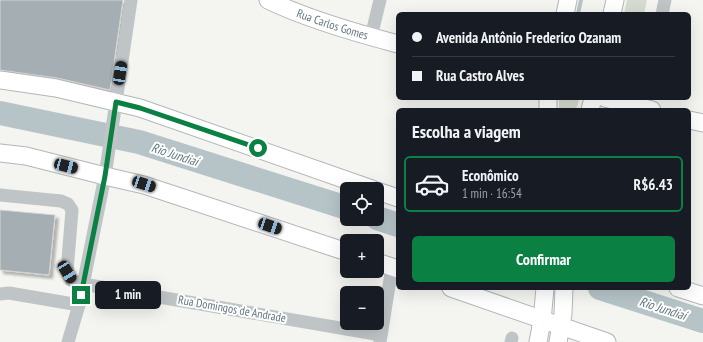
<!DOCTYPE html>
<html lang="pt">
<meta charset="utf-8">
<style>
body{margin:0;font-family:"PT Sans Narrow",sans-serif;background:#20242c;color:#f1f3f6;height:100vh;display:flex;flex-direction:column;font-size:15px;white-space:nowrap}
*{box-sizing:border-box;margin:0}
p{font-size:13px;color:#9ea1a6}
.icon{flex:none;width:22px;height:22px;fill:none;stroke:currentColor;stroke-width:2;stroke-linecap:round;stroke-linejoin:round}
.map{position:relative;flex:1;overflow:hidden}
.drawer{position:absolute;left:396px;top:108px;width:295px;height:182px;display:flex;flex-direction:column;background:#171b24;border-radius:6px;box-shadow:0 4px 16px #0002}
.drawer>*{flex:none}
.top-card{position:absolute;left:396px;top:12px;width:295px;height:88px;border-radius:6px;box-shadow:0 4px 16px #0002;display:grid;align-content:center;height:88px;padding:0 16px;background:#171b24}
.controls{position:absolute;left:340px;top:182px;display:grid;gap:8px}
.controls a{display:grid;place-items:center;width:44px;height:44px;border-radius:6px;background:#171b24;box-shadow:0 4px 16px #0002;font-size:20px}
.end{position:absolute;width:18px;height:18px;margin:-9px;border:5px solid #0b8043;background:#fff;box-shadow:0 0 0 2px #fff}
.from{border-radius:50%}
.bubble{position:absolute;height:28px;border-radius:6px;background:#171b24;box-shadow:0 4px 16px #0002;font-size:13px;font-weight:700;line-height:28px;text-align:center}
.car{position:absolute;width:12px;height:24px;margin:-12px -6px;border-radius:5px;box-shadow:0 0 3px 1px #0007;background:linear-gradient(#222 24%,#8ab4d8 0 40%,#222 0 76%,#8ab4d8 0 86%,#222 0)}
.top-card b{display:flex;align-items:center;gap:14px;height:38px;font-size:15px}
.top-card b+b{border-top:1px solid #363941}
.top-card i{width:10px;height:10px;background:#f1f3f6}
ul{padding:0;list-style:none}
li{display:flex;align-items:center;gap:12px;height:56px;margin:0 8px 6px;padding:0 8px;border:2px solid #363941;border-radius:6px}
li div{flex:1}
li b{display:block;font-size:15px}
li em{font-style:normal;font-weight:700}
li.current{border-color:#0b8043}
li>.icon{width:36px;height:36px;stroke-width:1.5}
h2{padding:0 16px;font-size:18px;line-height:48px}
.button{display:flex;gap:8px;margin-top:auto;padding:8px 16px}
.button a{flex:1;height:46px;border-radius:6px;background:#0b8043;color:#fff;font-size:16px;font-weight:700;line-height:46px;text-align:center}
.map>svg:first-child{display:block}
.grass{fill:#d6dbd1}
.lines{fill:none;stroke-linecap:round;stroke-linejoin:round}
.stream{stroke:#b6c4c7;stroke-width:4}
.river{stroke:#b6c4c7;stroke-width:24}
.building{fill:#a5afb3;stroke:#d5d5d3;filter:url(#shadow)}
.major-casing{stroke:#b2b7ba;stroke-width:19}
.minor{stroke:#bfc4c6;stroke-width:13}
.major{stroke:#fff;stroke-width:17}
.route{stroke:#0b8043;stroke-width:5}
.labels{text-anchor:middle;stroke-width:4;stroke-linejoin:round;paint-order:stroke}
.street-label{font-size:12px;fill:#637681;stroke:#fff}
.water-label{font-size:13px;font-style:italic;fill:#5f797f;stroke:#fff}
</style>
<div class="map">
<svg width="703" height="342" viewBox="0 0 703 342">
<defs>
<filter id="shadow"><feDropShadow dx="3.5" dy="3.5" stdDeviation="1" flood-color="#0004"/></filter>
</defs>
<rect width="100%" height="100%" fill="#f4f4f0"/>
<g class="grass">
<polygon points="627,0 647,0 644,14 624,14"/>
<polygon points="559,98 579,99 576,110 559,110"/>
</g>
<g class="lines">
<polyline class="stream" points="578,14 581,0"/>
<g class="river">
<polyline points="0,113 139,142 347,208"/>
<polyline points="377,218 398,225"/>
<polyline points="600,288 703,321"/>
</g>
</g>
<g class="building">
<polygon points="0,0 123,0 110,90 57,78 0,70"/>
<polygon points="0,210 55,215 49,275 0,270"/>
</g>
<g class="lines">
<g class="major-casing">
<g id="major">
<path id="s1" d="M268 0C307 19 356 33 398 44"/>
<polyline points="565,14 568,0"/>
<polyline points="612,14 615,0"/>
<polyline points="0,80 56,88 140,108 372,189"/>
<polyline points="605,98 652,110"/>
<polyline points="548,110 548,98"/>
<polyline points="590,110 593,98"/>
<polyline points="689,120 703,123"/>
<polyline points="0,153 26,156 105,176 144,185 347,252"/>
<polyline points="377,191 398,198"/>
<polyline points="377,262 398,269"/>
<polyline points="451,288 607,342"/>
<polyline points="678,288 703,296"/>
<polyline points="538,342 542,321 545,288"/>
<polyline points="558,342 563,314 564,288"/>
</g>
</g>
<g class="minor">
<polyline points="662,14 665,0"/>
<polyline points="371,37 380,0"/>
<polyline points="0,195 61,201 68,204 72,210 67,272 71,280 83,284 381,335"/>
<polyline points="0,294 9,293 79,305"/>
<polyline points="68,342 79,305 105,176 131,0"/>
<polyline points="380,342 392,267"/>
<polyline points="511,342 512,338"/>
</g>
<use href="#major" class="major"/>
</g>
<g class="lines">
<polyline class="route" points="81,295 105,176 116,102 140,108 258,148"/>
</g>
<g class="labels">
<g class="street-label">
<text dy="4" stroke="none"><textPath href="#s1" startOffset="69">Rua Carlos Gomes</textPath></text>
<text transform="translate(232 309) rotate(10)" y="4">Rua Domingos de Andrade</text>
</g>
<g class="water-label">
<text transform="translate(175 154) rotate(18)" y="5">Rio Jundiaí</text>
<text transform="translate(663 308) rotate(18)" y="5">Rio Jundiaí</text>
</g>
</g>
</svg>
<div class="controls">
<a><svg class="icon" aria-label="locate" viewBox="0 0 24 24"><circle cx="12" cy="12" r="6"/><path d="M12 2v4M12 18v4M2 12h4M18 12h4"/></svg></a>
<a>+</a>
<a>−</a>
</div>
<i class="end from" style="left:258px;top:148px"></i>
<i class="end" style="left:81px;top:295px"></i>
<div class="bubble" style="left:95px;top:281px;width:66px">1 min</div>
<i class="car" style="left:120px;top:73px;rotate:9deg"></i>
<i class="car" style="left:66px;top:166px;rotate:105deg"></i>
<i class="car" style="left:144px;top:184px;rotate:108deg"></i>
<i class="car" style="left:270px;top:226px;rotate:109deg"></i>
<i class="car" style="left:67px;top:272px;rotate:148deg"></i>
<div class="top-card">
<b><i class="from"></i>Avenida Antônio Frederico Ozanam</b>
<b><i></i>Rua Castro Alves</b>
</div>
<section class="drawer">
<h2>Escolha a viagem</h2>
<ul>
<li class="current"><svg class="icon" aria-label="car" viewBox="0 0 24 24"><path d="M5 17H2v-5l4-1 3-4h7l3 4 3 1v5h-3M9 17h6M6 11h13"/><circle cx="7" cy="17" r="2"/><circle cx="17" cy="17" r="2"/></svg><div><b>Econômico</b><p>1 min · 16:54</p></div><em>R$6.43</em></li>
</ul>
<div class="button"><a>Confirmar</a></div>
</section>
</div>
